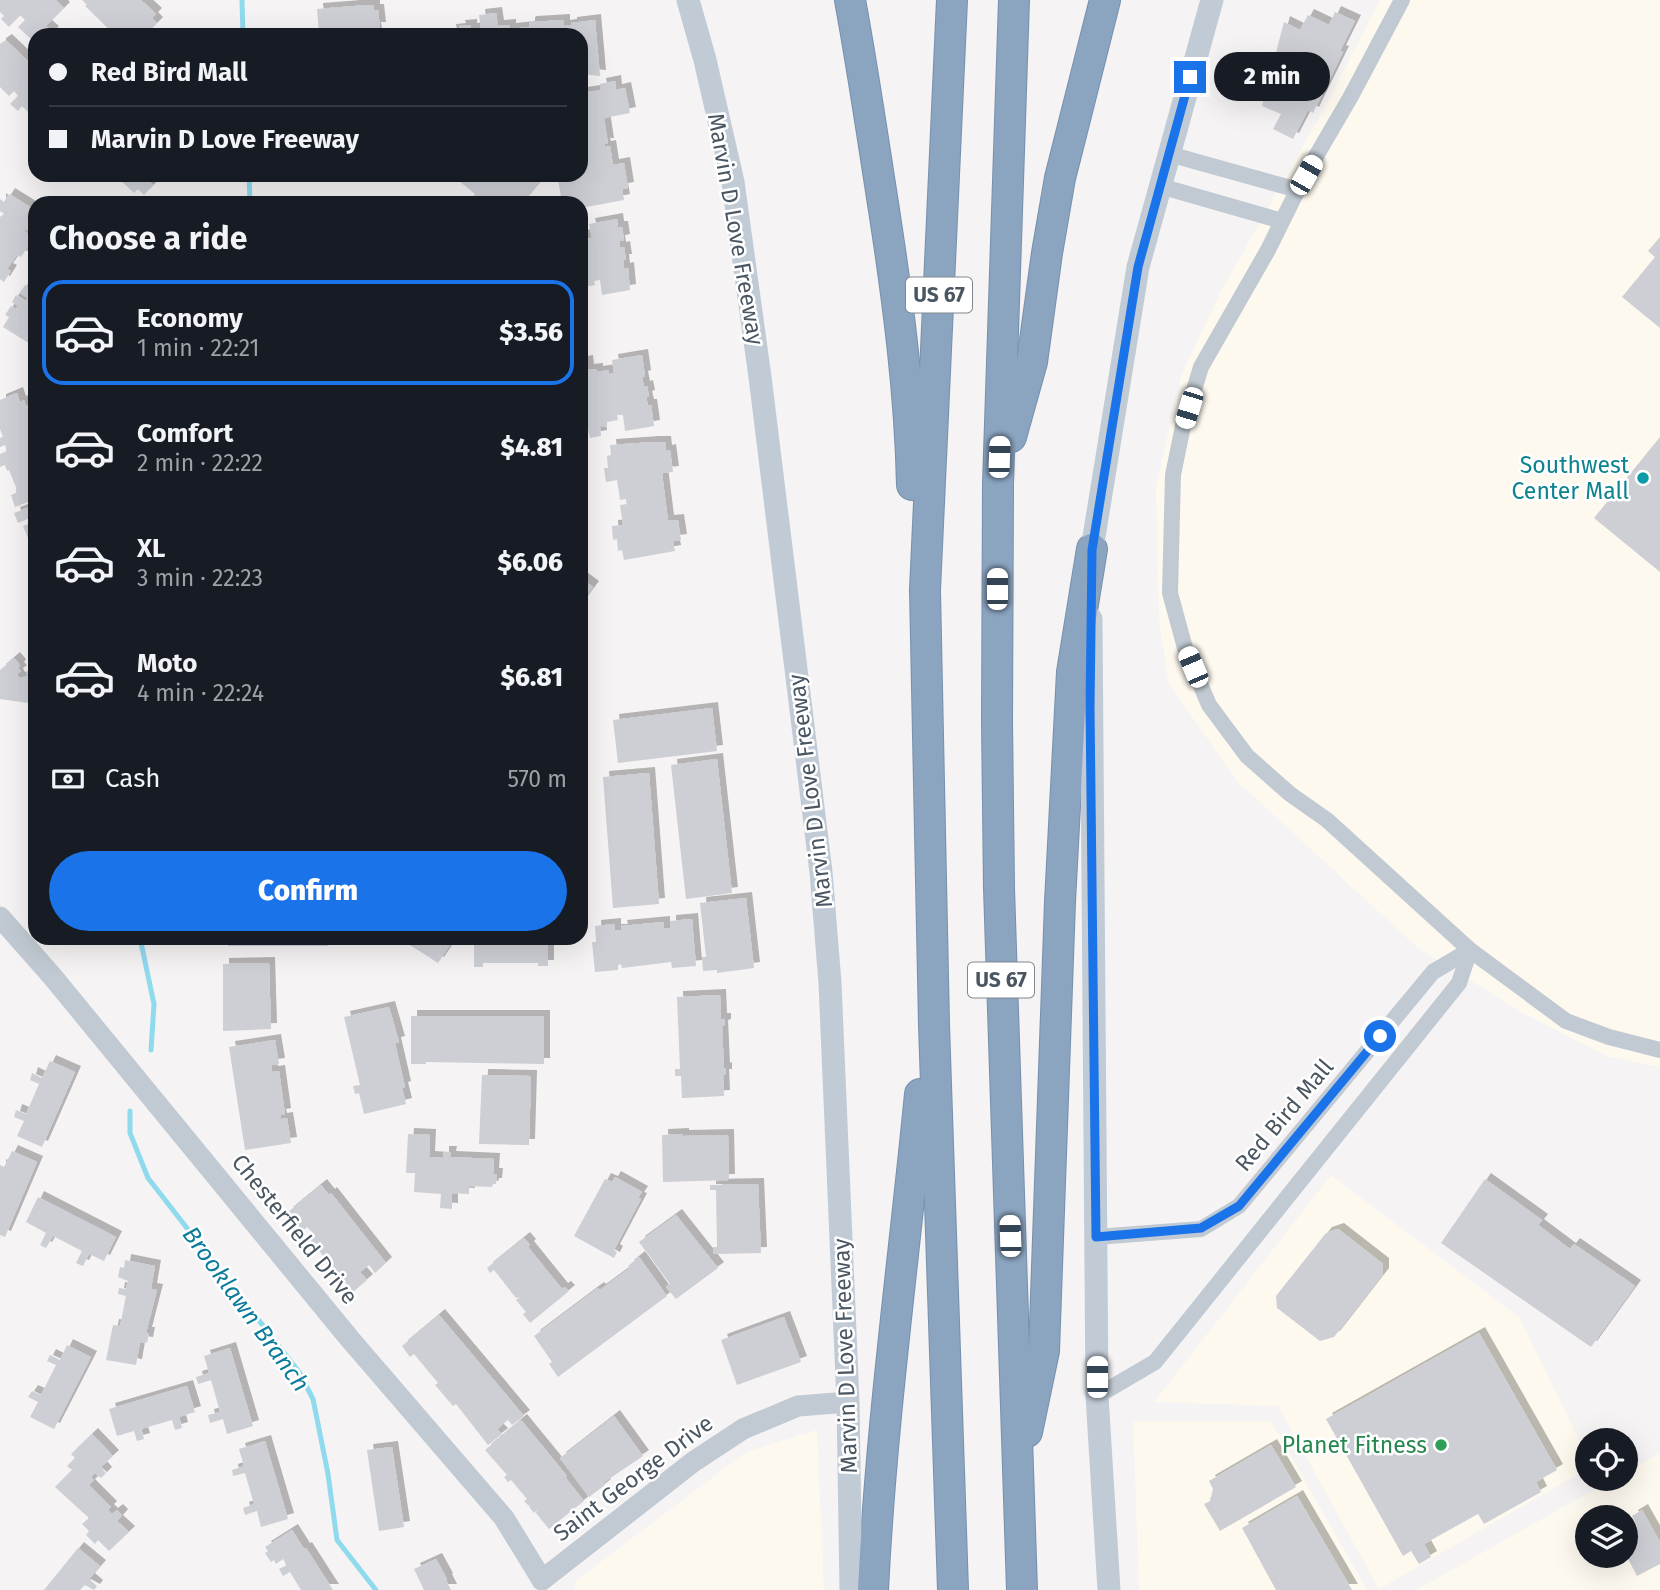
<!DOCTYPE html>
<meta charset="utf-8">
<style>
body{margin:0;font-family:"Fira Sans",sans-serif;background:#20242c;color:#f1f3f6;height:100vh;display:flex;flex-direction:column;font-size:26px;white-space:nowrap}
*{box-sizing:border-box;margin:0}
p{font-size:23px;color:#9ea1a6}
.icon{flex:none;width:38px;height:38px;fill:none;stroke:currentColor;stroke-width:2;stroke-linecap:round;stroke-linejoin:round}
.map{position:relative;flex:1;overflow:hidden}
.panel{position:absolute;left:28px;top:196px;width:560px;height:749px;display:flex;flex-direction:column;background:#171b24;border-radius:21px;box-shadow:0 7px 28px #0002}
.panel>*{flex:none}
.guide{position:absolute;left:28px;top:28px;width:560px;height:154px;border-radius:21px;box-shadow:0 7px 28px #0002;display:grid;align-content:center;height:154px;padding:0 21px;background:#171b24}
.buttons{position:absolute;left:1575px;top:1428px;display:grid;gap:14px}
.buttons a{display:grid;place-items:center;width:63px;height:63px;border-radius:50%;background:#171b24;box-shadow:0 7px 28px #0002;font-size:35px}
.end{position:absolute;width:32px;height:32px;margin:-16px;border:9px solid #1a73e8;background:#fff;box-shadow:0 0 0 4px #fff}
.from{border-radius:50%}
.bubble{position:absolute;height:49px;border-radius:24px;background:#171b24;box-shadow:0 7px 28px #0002;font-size:23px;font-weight:800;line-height:49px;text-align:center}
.car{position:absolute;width:21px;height:42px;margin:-21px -10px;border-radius:9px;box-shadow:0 0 5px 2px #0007;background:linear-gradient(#fff 24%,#345 0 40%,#fff 0 76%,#345 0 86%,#fff 0)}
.guide b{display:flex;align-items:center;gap:24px;height:66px;font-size:26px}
.guide b+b{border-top:2px solid #363941}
.guide i{width:18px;height:18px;background:#f1f3f6}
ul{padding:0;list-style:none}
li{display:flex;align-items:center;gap:21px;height:105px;margin:0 14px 10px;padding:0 7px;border:4px solid transparent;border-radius:21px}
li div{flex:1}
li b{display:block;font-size:26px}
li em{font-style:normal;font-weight:800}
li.selected{border-color:#1a73e8}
li>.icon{width:63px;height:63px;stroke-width:1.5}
h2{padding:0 21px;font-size:32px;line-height:84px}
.pay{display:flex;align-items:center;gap:18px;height:77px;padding:0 21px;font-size:26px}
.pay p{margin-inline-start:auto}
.primary-button{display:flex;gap:14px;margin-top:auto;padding:14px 21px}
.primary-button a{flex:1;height:80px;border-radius:42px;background:#1a73e8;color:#fff;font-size:28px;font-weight:800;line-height:80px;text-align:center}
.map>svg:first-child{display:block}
.commercial{fill:#fdf9ef;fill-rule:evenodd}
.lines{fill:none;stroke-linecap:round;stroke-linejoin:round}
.stream{stroke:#90daee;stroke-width:5}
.building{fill:#cdcfd5;filter:url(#shadow)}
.motorway-casing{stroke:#7690ad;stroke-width:32}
.minor{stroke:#c1cad2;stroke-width:16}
.tertiary{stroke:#c1cad2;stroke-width:21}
.secondary{stroke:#c1cbd6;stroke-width:23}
.motorway{stroke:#8ba5c1;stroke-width:30}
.route{stroke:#1a73e8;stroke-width:9}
.culture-dot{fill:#0f9aa8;stroke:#fff;stroke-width:2.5}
.leisure-dot{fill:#2e9e5b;stroke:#fff;stroke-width:2.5}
.labels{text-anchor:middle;stroke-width:5;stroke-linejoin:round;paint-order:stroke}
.shield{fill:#fff;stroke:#808990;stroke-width:2}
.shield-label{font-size:21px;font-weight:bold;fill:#4a5661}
.street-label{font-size:23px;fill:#4a5661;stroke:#fff}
.culture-label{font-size:23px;fill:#0d838f;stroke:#fff;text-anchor:end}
.leisure-label{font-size:23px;fill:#27864d;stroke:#fff;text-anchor:end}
.water-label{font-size:24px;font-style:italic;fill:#0c7c9b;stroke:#fff}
</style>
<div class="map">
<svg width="1660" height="1590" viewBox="0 0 1660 1590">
<defs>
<filter id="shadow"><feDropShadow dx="6" dy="-6" stdDeviation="0" flood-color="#0004"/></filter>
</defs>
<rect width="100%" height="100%" fill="#f5f3f3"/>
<g class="commercial">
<polygon points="1380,0 1660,0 1660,1067 1609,1057 1523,1013 1419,949 1238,782 1168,683 1159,618 1156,487 1181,376 1220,293 1321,114"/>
<polygon points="1331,1175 1519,1317 1587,1456 1587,1469 1379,1589 1278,1406 1154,1402"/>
<polygon points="1133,1421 1271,1421 1367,1590 1139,1590"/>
<polygon points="817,1430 824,1590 574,1590 575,1581 746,1452"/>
<path d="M1660 1453V1590H1416L1613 1479H1626V1472ZM1587 1517H1626V1556H1587Z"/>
</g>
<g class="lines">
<g class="stream">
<polyline points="242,0 243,35"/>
<polyline points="249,175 250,203"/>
<polyline points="140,938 154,1004 151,1050"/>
<polyline points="130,1111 130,1133 148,1178 299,1372 313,1399 328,1474 337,1540 376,1590"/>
</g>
</g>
<g class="building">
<polygon points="0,0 56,0 64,8 46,26 53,32 50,35 35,35 33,41 18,27 25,20 20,15 9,27 1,19 4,16 0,12"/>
<polygon points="82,0 141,0 156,14 152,18 157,23 145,35 115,35 85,6 87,5"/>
<polygon points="367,5 374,5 374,10 378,10 380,28 375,28 376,35 321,35 319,33 317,9"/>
<polygon points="1335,12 1355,21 1340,51 1343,52 1313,113 1308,110 1293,139 1273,129 1281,114 1262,106 1284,22 1300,30 1308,15 1329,25"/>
<polygon points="496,13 498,26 510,25 510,29 529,27 529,23 531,22 564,20 564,26 571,25 571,23 595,20 600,76 581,74 581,35 451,35 450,30 460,29 459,26 471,25 471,29 481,28 479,15"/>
<polygon points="6,40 34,67 28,74 33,79 35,77 35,113 32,117 28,113 31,110 28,112 22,106 18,111 10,104 18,96 14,91 9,96 0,87 0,44"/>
<polygon points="615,81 616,90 625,88 630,113 604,118 608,144 604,144 605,147 610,146 613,165 624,163 628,188 622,189 624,200 581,208 581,203 562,203 558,179 568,177 567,175 581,175 581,93 601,90 600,84"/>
<polygon points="123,175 151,175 147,179 153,185 144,195 138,189 134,193 119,179"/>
<polygon points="460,175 534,175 539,182 522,203 468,203 475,194 459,181 462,177"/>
<polygon points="9,194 35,210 35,235 25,229 24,231 34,238 21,257 17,255 7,269 11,271 4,282 0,279 0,217 4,214 0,211 0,199 4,202"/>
<polygon points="617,219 618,227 622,227 624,240 619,241 620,248 624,247 626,260 623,260 624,269 628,268 630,290 602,295 600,280 594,281 595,285 584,287 585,290 581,291 581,236 585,235 585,239 592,238 589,224"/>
<polygon points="1660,237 1660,328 1622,297 1655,257 1648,251"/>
<polygon points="35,274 35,347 3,327 9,317 5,315 11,306 16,309 18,306 12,302 16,295 26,301 28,298 20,293 25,285 29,288"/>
<polygon points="642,355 645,376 642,377 644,387 647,386 649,396 646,397 648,405 651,405 654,426 625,431 623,415 617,415 618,420 607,422 607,426 600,427 601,436 590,438 588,429 581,430 581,362 587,361 588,370 597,369 597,372 609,370 609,374 614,373 612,360"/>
<polygon points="17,393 20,402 24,400 26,406 31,404 35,414 35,435 29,437 30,440 35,438 35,516 18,523 14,513 30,507 28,502 15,507 11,495 16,493 16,487 9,470 7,471 5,465 0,467 0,454 7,451 5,445 0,447 0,438 3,437 0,429 0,400"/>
<polygon points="1660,437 1660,572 1594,518"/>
<polygon points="653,442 665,442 666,451 670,450 673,472 662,473 668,521 678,520 681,540 673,541 675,551 624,560 622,550 618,551 617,539 613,540 612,526 623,525 620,505 627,504 626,499 620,500 617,480 606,482 604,468 608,468 607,456 611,455 610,445"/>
<polygon points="35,521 35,541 33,536 28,538 23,526"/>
<polygon points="581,578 593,587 581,603"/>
<polygon points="14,658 20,665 18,668 21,671 17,674 19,678 28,676 26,673 31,669 28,666 35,660 35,704 0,699 0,670"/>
<polygon points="712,708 717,751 618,763 613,720"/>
<polygon points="717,759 732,893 686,899 671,765"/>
<polygon points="649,773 659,904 613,908 603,777"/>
<polygon points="746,898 754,968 717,973 717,970 703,971 702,957 706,957 700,903"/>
<polygon points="692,919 696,966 672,968 671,962 622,968 621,964 618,964 618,970 595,972 592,942 596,942 595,926 615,924 615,930 622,930 621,926 664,922 664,929 670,928 670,921"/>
<rect x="228" y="938" width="100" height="8"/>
<polygon points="399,938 458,938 455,944 452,942 438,963"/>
<polygon points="474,938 548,938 548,966 538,966 538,963 483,963 483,967 474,967"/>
<polygon points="269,963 271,1029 223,1031 223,964"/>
<polygon points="720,995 721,1019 725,1019 725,1025 722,1026 724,1069 726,1068 726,1075 723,1075 724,1096 682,1098 681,1076 675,1076 675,1069 680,1069 677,997"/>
<polygon points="389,1007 399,1042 395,1043 405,1087 402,1088 406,1104 364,1114 359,1093 355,1094 353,1086 360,1085 344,1017"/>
<polygon points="411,1016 544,1016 544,1064 426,1062 426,1064 411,1064"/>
<polygon points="275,1040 279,1064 271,1065 272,1072 279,1071 285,1114 280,1115 281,1119 287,1118 291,1143 245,1150 229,1047"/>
<polygon points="50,1061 75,1072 42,1147 17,1136 24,1121 14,1117 16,1110 26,1114 39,1084 30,1080 32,1073 42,1078"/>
<polygon points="482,1075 531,1076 529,1145 479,1144"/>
<polygon points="408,1134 430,1135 429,1157 443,1158 443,1152 451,1152 450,1157 494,1159 493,1174 497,1174 496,1184 493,1184 492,1187 469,1186 469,1194 452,1193 452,1209 440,1208 441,1194 414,1192 415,1173 406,1173"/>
<polygon points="683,1134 683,1136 728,1135 729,1180 663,1182 662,1135"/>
<polygon points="12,1151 37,1162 5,1237 0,1235 0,1165 4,1167"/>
<polygon points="615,1177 642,1192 638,1198 641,1199 614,1250 617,1252 614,1258 574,1236 605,1179 612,1182"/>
<polygon points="1485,1179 1542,1220 1538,1225 1570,1249 1574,1244 1635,1286 1591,1347 1441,1243"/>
<polygon points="758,1184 761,1253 713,1254 713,1247 717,1247 716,1190 710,1190 710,1185"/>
<polygon points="321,1185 329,1195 331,1193 386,1263 375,1273 369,1265 360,1272 367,1280 353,1292 307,1236 312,1232 307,1227 304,1230 300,1229 287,1213"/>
<polygon points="38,1197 116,1237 104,1261 89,1254 83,1266 76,1263 82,1251 53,1236 46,1248 40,1245 46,1233 26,1222"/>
<polygon points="676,1215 718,1268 676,1299 666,1287 670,1284 639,1242"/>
<polygon points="1338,1229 1383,1264 1383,1274 1334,1337 1320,1341 1277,1308 1276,1296 1326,1233"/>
<polygon points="524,1238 530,1245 528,1247 562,1289 565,1287 569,1291 530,1323 523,1314 526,1312 516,1300 520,1297 516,1298 494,1270 490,1273 487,1268"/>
<polygon points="639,1257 667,1296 558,1377 549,1364 552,1362 534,1336 598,1288 600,1290 630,1268 628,1266"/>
<polygon points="125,1260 155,1266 151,1289 157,1290 146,1333 149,1333 147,1343 140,1342 136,1365 106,1360 113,1325 120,1326 126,1296 118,1294 119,1288 126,1289 128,1281 118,1277 120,1267 124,1268"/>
<polygon points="439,1315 524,1416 512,1425 508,1420 497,1429 502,1434 488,1445 456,1404 453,1406 435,1385 438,1383 414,1354 410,1357 402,1346"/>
<polygon points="784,1317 801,1362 737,1385 721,1340"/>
<polygon points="1479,1333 1557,1470 1536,1482 1541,1492 1484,1524 1478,1514 1424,1544 1431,1557 1419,1564 1411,1551 1403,1556 1326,1419"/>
<polygon points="67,1345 91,1357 54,1429 30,1417 38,1402 28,1397 32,1391 41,1395 56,1365 47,1361 50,1355 60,1360"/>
<polygon points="230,1348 253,1426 227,1434 223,1419 210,1423 208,1415 220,1412 211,1380 198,1384 196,1377 209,1373 204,1356"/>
<polygon points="187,1386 195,1412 179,1417 182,1428 175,1430 172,1420 141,1429 144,1439 137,1441 134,1431 117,1436 109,1409"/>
<polygon points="614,1416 643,1456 603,1483 605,1485 589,1497 560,1458"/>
<polygon points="521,1420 567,1476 565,1477 584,1501 549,1529 536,1513 537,1510 534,1513 529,1507 531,1505 529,1506 524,1501 527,1499 511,1480 508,1482 504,1477 507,1475 485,1450"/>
<polygon points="92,1434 113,1456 101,1467 106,1473 101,1478 95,1473 91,1477 94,1480 89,1485 111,1507 108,1510 112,1514 117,1510 122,1515 117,1521 129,1532 109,1551 98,1540 95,1544 86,1535 89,1531 82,1524 89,1518 55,1487 72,1470 67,1466 75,1458 71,1454"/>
<polygon points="265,1441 288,1519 261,1527 257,1511 245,1515 243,1508 254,1504 245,1473 233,1476 232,1470 244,1466 239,1449"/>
<polygon points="1271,1445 1296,1487 1220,1531 1204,1504 1210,1501 1213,1489 1209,1481"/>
<polygon points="392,1447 404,1527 379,1531 367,1450"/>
<polygon points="1297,1496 1352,1590 1276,1590 1242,1528"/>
<polygon points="1642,1510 1660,1542 1660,1564 1637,1576 1626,1555 1626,1525 1630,1533 1638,1528 1632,1516"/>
<polygon points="292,1530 304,1549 306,1548 333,1590 301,1590 290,1572 283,1576 279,1569 287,1565 283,1559 276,1564 274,1560 271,1562 265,1553 268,1551 265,1547"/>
<polygon points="78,1548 100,1566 89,1579 97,1586 94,1590 85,1585 80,1590 44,1590"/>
<polygon points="436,1559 447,1579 446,1580 451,1590 424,1590 414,1569"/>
</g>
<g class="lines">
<g class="motorway-casing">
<g id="motorway">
<path d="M850 0C863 70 873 140 884 210 898 301 910 393 912 485"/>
<polyline points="952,0 925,590 934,1025 953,1590"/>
<polyline points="1014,0 998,484 997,721 999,888 1022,1590"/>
<polyline points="1011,437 1032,362 1047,253 1060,178 1105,0"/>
<polyline points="1027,1432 1044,1351 1060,902 1072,672 1092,549"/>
<path d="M873 1590C881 1424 904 1259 920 1094"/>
</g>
</g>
<g class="minor">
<polyline points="1402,0 1350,98 1305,175 1268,250 1201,367 1183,426 1173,475 1170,593 1185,648 1209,705 1247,756 1290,794 1327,820 1470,950 1566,1021 1609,1037 1660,1050"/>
<polyline points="1169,154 1298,190"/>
<polyline points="1160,186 1282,221"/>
<polyline points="1096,1237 1201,1229 1239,1206 1433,972 1470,950"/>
<polyline points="1097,1396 1155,1362 1459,983 1470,950"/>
</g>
<g class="tertiary">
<polyline points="0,917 52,976 349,1338 504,1518 542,1580"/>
<polyline points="542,1580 693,1462 743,1429 798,1406 848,1402"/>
</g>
<g class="secondary">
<polyline points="688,0 705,60 733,182 760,377 821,872 830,983 848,1402 851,1590"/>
<polyline points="1092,564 1092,549 1138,267 1212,0"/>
<polyline points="1091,619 1097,1396 1109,1590"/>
</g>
<use href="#motorway" class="motorway"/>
</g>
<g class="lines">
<polyline class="route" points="1190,77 1138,267 1092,550 1090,707 1096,1237 1201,1228 1239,1206 1380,1036"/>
</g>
<circle class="culture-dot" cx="1643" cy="478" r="7"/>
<circle class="leisure-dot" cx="1441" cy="1445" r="7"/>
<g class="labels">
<g class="shield">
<rect x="906" y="277.5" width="66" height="35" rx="5"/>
<rect x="968" y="962.5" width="66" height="35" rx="5"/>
</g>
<g class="shield-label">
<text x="939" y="302">US 67</text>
<text x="1001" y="987">US 67</text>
</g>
<g class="street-label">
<text transform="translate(736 229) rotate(80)" y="8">Marvin D Love Freeway</text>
<text transform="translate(810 791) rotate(-97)" y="8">Marvin D Love Freeway</text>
<text transform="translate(1284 1115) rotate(-50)" y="8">Red Bird Mall</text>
<text transform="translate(295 1229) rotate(51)" y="8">Chesterfield Drive</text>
<text transform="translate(845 1356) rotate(-92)" y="8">Marvin D Love Freeway</text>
<text transform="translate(633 1478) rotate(-37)" y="8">Saint George Drive</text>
</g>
<g class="culture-label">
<text x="1629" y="473">Southwest<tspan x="1629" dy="26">Center Mall</tspan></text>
</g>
<g class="leisure-label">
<text x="1427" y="1453">Planet Fitness</text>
</g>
<g class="water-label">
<text transform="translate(246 1309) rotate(54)" y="8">Brooklawn Branch</text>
</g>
</g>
</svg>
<div class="buttons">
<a><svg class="icon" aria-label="locate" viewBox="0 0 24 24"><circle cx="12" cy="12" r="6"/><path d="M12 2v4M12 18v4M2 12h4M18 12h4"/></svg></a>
<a><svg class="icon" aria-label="layers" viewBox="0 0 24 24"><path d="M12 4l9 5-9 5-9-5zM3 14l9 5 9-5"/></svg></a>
</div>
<i class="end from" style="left:1380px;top:1036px"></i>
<i class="end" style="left:1190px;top:77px"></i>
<div class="bubble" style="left:1214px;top:52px;width:116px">2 min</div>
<i class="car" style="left:1306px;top:175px;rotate:30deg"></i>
<i class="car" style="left:1189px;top:408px;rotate:197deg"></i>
<i class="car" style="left:999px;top:457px;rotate:2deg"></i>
<i class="car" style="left:997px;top:589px;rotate:0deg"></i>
<i class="car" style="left:1193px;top:667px;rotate:337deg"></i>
<i class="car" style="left:1010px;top:1236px;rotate:358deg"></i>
<i class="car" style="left:1097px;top:1377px;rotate:0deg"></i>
<div class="guide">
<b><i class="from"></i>Red Bird Mall</b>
<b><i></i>Marvin D Love Freeway</b>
</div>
<section class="panel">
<h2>Choose a ride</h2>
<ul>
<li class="selected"><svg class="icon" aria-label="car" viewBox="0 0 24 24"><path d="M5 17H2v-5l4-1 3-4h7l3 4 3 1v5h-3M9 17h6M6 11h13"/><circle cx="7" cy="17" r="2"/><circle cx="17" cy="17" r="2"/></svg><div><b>Economy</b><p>1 min · 22:21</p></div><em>$3.56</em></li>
<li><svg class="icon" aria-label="car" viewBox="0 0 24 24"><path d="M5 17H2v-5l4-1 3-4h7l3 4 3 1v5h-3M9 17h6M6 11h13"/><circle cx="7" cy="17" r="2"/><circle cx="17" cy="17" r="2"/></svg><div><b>Comfort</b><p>2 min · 22:22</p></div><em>$4.81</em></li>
<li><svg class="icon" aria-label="car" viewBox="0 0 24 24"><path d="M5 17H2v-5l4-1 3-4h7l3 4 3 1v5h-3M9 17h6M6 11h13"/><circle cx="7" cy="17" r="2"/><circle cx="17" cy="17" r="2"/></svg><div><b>XL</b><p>3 min · 22:23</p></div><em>$6.06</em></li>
<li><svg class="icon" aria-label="car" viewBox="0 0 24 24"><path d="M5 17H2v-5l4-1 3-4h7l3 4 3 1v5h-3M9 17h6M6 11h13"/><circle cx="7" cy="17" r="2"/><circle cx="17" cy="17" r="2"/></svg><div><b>Moto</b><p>4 min · 22:24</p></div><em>$6.81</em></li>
</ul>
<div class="pay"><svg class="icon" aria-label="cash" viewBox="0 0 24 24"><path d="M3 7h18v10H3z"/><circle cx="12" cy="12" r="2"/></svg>Cash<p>570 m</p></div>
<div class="primary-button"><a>Confirm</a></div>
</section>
</div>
